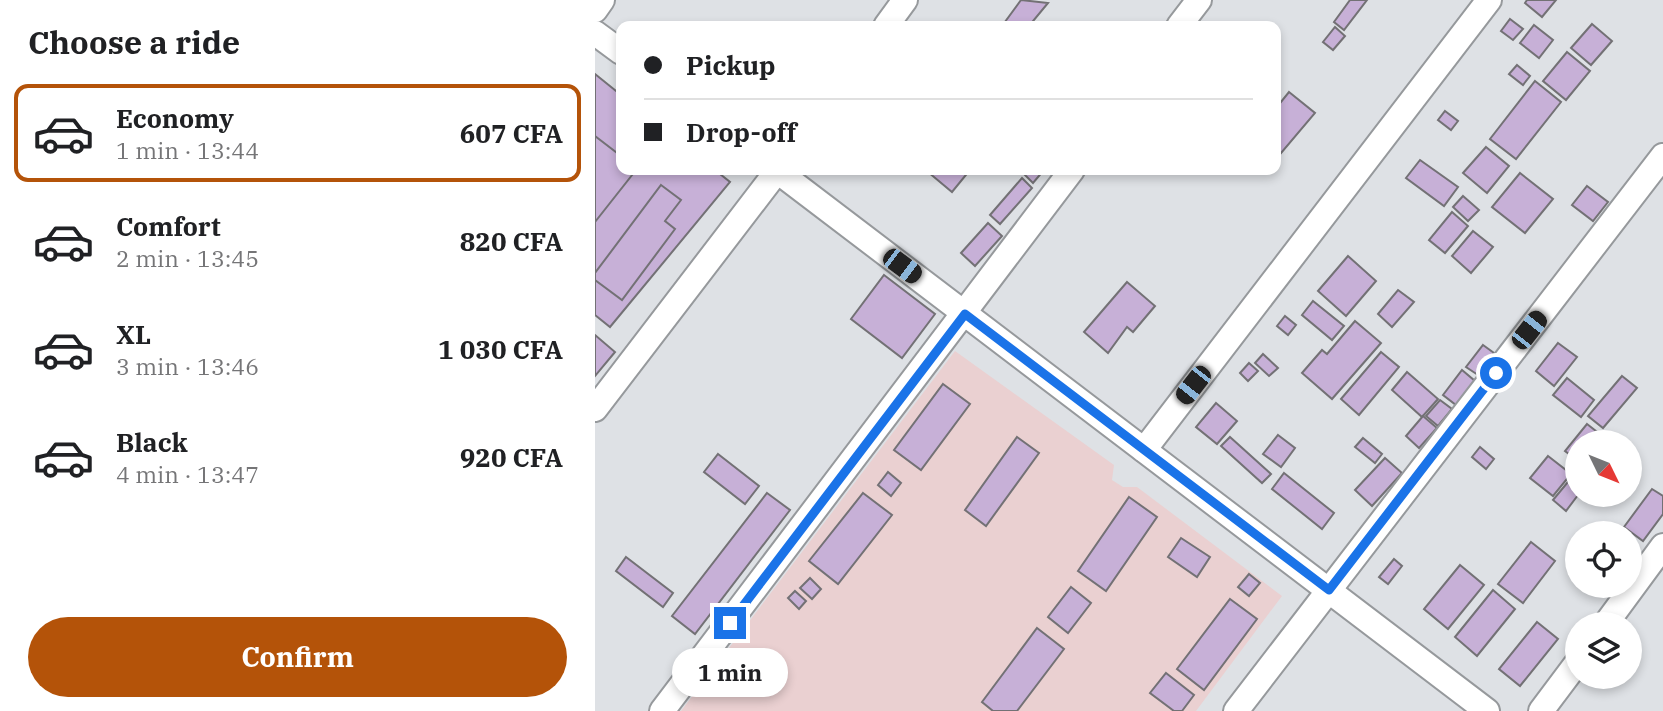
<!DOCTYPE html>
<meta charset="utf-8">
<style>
body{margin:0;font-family:"IBM Plex Serif",serif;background:#f2f2f2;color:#202124;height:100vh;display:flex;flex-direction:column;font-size:26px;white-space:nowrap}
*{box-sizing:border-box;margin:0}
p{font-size:23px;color:#757577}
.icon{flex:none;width:38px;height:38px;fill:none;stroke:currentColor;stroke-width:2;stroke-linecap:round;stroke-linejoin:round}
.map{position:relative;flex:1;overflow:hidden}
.side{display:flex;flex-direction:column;background:#fff;width:595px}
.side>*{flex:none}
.hud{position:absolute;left:21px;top:21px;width:665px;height:154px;border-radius:14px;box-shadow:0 4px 10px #0003;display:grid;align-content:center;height:154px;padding:0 28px;background:#fff}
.needle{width:46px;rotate:133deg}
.controls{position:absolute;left:970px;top:430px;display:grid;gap:14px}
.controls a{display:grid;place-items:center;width:77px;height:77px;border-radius:50%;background:#fff;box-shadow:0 4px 10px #0003;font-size:35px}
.end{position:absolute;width:32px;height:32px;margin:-16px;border:9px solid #1a73e8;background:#fff;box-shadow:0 0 0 4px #fff}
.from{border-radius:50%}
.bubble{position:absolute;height:49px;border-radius:24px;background:#fff;box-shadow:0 4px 10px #0003;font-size:23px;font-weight:700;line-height:49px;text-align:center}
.car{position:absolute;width:21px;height:42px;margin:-21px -10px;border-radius:9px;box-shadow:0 0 5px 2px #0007;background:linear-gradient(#222 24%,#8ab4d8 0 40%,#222 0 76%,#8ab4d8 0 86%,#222 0)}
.hud b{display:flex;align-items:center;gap:24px;height:66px;font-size:26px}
.hud b+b{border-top:2px solid #e0e0e0}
.hud i{width:18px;height:18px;background:#202124}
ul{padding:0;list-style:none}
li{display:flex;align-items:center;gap:21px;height:98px;margin:0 14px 10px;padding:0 14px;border:4px solid transparent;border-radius:14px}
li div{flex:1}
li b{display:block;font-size:26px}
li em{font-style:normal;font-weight:700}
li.selected{border-color:#b45309}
li>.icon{width:63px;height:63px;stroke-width:1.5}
h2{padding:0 28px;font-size:32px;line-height:84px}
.button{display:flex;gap:14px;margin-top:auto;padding:14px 28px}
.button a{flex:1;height:80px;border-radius:42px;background:#b45309;color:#fff;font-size:28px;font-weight:700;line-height:80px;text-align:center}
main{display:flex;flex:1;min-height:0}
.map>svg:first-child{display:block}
.education{fill:#ead0d1}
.building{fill:#c7b0d7;stroke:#737175;stroke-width:2}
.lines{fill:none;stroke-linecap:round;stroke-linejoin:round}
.minor-casing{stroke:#96999c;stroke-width:28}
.minor{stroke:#fff;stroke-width:24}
.route{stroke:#1a73e8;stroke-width:9}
</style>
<main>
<section class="side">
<h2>Choose a ride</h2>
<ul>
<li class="selected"><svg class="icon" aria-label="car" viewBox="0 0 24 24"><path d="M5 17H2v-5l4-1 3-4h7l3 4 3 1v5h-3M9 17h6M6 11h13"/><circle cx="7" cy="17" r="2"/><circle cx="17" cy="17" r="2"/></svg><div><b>Economy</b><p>1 min · 13:44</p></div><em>607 CFA</em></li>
<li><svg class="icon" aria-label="car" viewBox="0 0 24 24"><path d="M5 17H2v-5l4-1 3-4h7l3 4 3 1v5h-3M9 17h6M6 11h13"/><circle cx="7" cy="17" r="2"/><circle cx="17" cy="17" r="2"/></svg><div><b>Comfort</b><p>2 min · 13:45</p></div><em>820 CFA</em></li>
<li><svg class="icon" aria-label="car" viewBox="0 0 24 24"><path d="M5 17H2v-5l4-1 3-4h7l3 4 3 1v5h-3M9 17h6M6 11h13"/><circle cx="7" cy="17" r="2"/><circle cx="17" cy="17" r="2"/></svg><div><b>XL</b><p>3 min · 13:46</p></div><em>1 030 CFA</em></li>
<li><svg class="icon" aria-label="car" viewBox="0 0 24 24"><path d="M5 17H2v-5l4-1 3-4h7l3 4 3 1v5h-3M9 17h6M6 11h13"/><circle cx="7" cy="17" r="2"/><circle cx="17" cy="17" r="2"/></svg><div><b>Black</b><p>4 min · 13:47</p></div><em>920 CFA</em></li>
</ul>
<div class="button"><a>Confirm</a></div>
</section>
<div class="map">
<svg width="1068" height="711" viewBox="0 0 1068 711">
<rect width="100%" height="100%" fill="#dee1e5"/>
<polygon class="education" points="360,351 519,465 517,480 528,487 542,487 687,596 601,711 86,711"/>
<g class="building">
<polygon points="426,0 453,3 434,26 407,26"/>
<polygon points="755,0 772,0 749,30 739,22"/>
<polygon points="932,0 961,0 947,17 930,3"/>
<polygon points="915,19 928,29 918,40 906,31"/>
<polygon points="997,24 1017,41 996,65 976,48"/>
<polygon points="939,25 958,40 944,58 925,43"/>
<polygon points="740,27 750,36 738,50 728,42"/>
<polygon points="972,52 995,71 971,100 948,81"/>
<polygon points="922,65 935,76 928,85 914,74"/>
<polygon points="0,74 26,95 26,170 120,170 135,182 15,327 0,315"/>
<polygon points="940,81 966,102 921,159 895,139"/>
<polygon points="694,92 720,113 681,159 681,108"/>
<polygon points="850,111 863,121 856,130 843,120"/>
<polygon points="0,136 26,156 26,170 41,170 0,222"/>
<polygon points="891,147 914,166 892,193 868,173"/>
<polygon points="825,160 863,187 849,206 811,178"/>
<polygon points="335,170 375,170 357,192 333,172"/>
<polygon points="435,170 449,170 438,183 430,175"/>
<polygon points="925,173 958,199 930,233 897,207"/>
<polygon points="427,178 437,188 405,224 395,215"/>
<polygon points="66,185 86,200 70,221 80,229 27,300 0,280 0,273"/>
<polygon points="992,186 1013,202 998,221 977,205"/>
<polygon points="868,196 884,210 873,221 858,207"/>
<polygon points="857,212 873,226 850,253 834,240"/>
<polygon points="393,223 407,236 380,266 366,253"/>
<polygon points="878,231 898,247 876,273 857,256"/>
<polygon points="753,256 781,281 751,316 723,291"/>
<polygon points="289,275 340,314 307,358 256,319"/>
<polygon points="532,282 560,306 538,332 532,327 513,353 489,332"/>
<polygon points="803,290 819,302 797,327 783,314"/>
<polygon points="718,301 749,326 737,340 707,315"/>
<polygon points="690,316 701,325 693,335 682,326"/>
<polygon points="760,321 786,343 737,399 707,373 727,350 732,354"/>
<polygon points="0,335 20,352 0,376"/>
<polygon points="963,343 982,357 959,386 941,371"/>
<polygon points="888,345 899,353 883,375 871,367"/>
<polygon points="786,352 804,367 764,415 746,399"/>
<polygon points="668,354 683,368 674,376 660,363"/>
<polygon points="654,363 663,371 653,381 645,373"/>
<polygon points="867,370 880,381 861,405 848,395"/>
<polygon points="812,372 843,399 827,417 797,390"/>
<polygon points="1027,376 1042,388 1008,428 993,416"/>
<polygon points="972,378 999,400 986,417 958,395"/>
<polygon points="348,384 375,404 326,470 299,450"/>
<polygon points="845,400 857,409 843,426 831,416"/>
<polygon points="621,403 642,421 622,444 601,427"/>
<polygon points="828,416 842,428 824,448 811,436"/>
<polygon points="992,424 1006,435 1000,443 982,443 982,460 970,451"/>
<polygon points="683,435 700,448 686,467 668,454"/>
<polygon points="422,437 444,453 391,526 370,510"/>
<polygon points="635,437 676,474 667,483 626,446"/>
<polygon points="768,438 787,454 780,463 760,447"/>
<polygon points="885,447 899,459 891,469 877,457"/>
<polygon points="123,454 164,486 150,504 109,472"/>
<polygon points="953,456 976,474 958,496 935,478"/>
<polygon points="790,458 807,473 777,506 760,490"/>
<polygon points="982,471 983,495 971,511 958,500"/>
<polygon points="293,472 306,483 296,496 283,485"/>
<polygon points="689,473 739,513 727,529 677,489"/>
<polygon points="1057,489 1068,496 1068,514 1048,541 1029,527"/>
<polygon points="172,493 195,510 100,634 77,616"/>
<polygon points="268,493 297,515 243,584 214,561"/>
<polygon points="534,497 562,517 511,591 483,571"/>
<polygon points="586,538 615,557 602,577 573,557"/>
<polygon points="936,542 960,561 928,603 903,584"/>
<polygon points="31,557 78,593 68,607 21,571"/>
<polygon points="799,559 807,566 793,584 784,577"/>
<polygon points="865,565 889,585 853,629 829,609"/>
<polygon points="654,574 665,583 654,596 643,587"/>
<polygon points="215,578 226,589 217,599 205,588"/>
<polygon points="476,587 496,603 473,633 453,617"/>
<polygon points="898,590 920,609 882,656 860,637"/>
<polygon points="200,591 211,601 204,609 193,598"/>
<polygon points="635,599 662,619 609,690 582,669"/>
<polygon points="942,622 963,639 925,686 904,669"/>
<polygon points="442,628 469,649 422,711 398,711 387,702"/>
<polygon points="571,673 599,695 587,711 579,711 555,693"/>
</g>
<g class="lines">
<g class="minor-casing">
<g id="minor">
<polyline points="0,10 7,0"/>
<polyline points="291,26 310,0"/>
<polyline points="584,26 604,0"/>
<polyline points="0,33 26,52"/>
<polyline points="181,170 892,711"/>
<polyline points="0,409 183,170"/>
<polyline points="549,450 894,0"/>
<polyline points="1010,625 1068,546"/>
<polyline points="67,711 477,170"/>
<polyline points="641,711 1068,156"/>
<polyline points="946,711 982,663"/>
</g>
</g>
<use href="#minor" class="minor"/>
</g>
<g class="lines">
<polyline class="route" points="135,623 370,314 734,590 901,373"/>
</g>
</svg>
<div class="controls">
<a><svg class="needle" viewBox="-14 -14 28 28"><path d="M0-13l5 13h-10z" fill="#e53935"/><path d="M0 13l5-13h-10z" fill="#757577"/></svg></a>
<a><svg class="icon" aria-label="locate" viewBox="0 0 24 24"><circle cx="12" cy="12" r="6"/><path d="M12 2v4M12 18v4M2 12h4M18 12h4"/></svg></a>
<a><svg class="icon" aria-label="layers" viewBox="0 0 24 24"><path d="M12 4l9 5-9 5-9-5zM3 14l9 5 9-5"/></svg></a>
</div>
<i class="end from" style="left:901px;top:373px"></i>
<i class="end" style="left:135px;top:623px"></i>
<div class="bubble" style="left:77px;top:648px;width:116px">1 min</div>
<i class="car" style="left:307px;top:266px;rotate:127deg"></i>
<i class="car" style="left:934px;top:330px;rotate:38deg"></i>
<i class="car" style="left:598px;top:385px;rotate:218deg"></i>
<div class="hud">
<b><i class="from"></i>Pickup</b>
<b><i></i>Drop-off</b>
</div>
</div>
</main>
